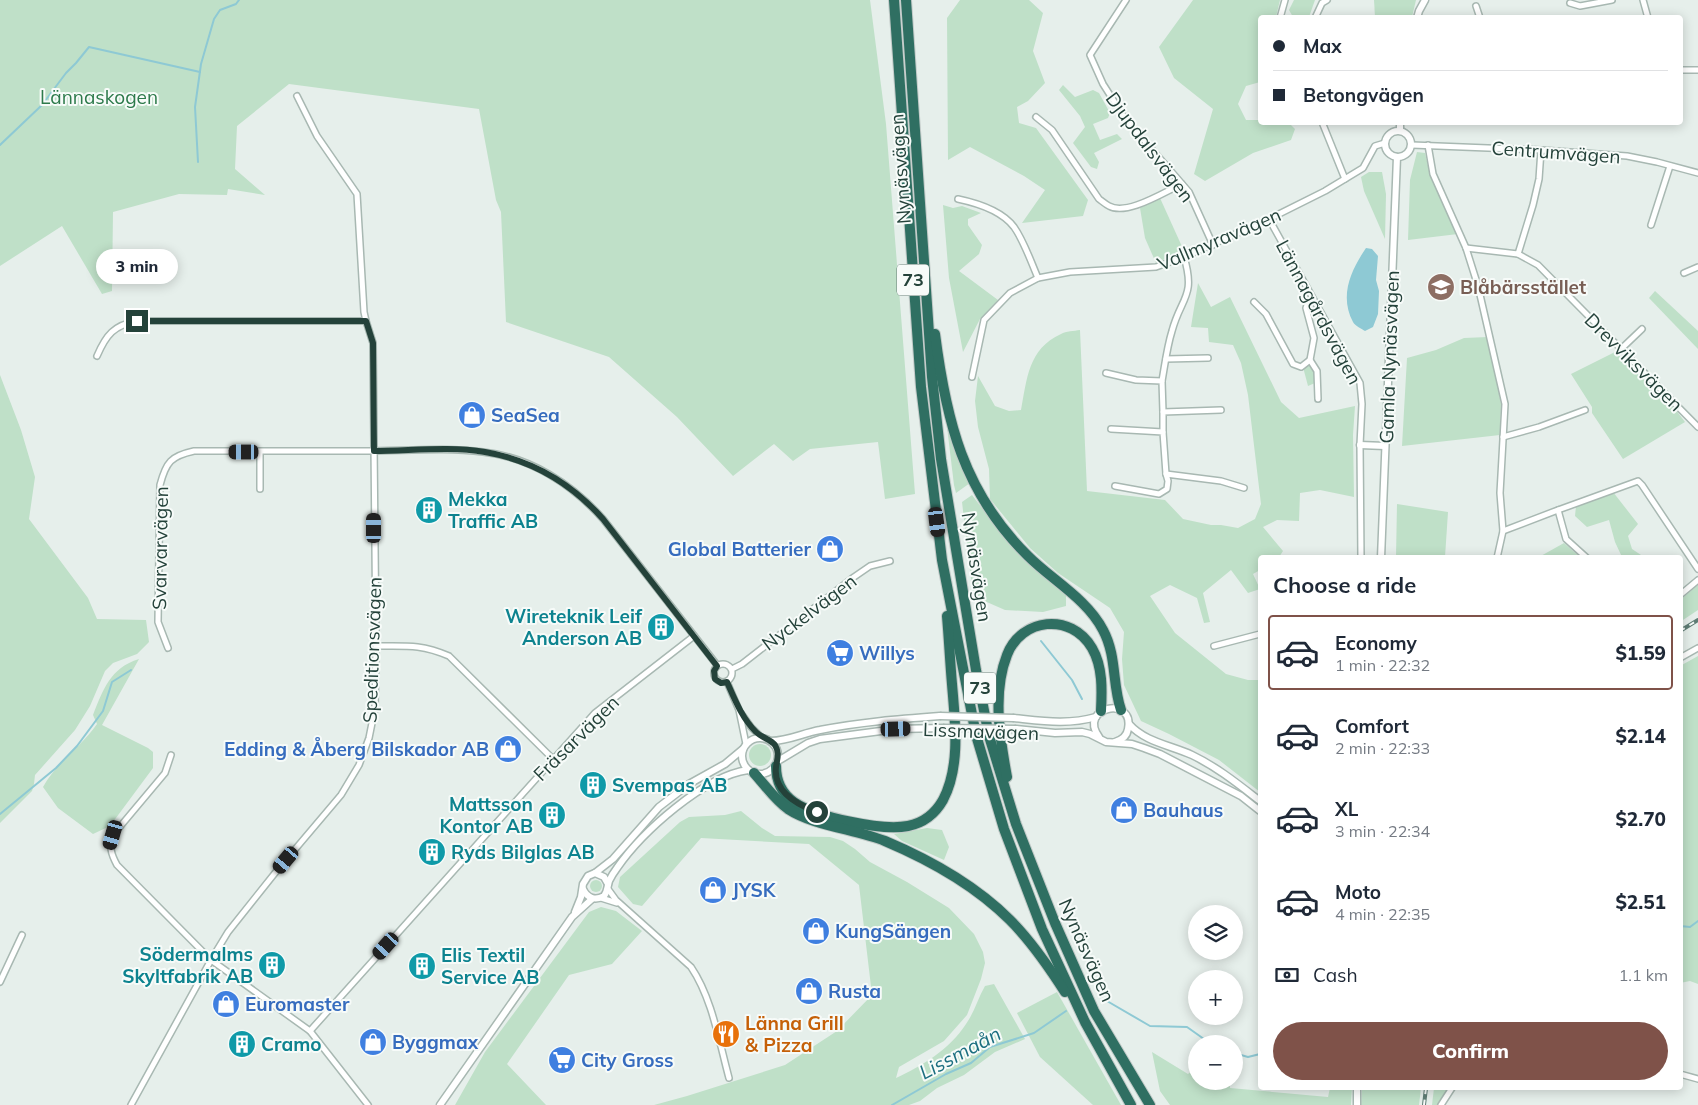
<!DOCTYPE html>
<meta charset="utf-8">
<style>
body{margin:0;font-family:Mulish,sans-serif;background:#f2f2f3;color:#1f2937;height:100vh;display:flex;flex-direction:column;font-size:19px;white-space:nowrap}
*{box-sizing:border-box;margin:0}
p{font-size:16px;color:#747a83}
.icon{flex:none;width:28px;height:28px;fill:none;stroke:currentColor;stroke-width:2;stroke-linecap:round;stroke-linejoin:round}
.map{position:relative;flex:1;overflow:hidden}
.details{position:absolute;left:1258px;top:555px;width:425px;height:535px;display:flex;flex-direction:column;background:#fff;border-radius:5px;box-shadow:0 2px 12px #0003}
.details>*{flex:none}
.guide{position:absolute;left:1258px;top:15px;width:425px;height:110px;border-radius:5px;box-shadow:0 2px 12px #0003;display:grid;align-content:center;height:110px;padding:0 15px;background:#fff}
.buttons{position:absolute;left:1188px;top:905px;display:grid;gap:10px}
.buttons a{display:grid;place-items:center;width:55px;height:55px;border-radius:50%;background:#fff;box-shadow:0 2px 12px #0003;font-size:25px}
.end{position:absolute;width:22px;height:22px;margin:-11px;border:6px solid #24423a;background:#fff;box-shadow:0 0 0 2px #fff}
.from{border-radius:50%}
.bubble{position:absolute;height:35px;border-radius:18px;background:#fff;box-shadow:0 2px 12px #0003;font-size:16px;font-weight:800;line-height:35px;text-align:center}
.car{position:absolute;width:15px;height:30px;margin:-15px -8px;border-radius:6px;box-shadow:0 0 4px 1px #0007;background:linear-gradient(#222 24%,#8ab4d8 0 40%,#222 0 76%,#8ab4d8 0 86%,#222 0)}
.guide b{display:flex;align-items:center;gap:18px;height:48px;font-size:19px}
.guide b+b{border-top:1px solid #e0e1e3}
.guide i{width:12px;height:12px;background:#1f2937}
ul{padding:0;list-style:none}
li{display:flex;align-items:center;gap:15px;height:75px;margin:0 10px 8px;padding:0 5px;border:2px solid transparent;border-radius:5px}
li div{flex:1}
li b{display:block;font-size:19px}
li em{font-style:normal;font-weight:800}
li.current{border-color:#7f5249}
li>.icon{width:45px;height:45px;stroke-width:1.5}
h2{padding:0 15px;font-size:22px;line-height:60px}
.pay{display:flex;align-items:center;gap:12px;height:55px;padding:0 15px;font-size:19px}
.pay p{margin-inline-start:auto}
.action{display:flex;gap:10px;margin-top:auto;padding:10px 15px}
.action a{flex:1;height:58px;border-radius:30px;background:#7f5249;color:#fff;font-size:20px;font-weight:800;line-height:58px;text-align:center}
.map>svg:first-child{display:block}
.green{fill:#bfe0c8}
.water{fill:#8ec9d4}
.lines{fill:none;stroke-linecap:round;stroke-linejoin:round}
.stream{stroke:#8ec9d4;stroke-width:2}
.minor-casing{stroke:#a8b8b2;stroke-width:8}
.tertiary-casing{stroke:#a8b8b2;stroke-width:9}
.motorway-casing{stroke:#c2cac8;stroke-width:12}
.minor{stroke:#fff;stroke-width:5}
.tertiary{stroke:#fff;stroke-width:6}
.motorway{stroke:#2f6f62;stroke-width:10}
.rail-casing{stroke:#5f7d75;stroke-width:4}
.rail{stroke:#f7fbf9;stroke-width:2;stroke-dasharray:5.5;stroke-linecap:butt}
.tertiary-bridge-casing{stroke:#a8b8b2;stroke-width:9;stroke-linecap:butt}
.tertiary-bridge{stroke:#fff;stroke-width:6}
.route{stroke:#24423a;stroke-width:6}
.labels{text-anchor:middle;stroke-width:4;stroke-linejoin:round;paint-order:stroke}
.shield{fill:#f7fbf9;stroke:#637a73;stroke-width:1}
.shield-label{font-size:18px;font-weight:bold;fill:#24423a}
.park-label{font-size:19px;fill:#2d7a4b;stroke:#f7fbf9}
.street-label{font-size:19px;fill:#24423a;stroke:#f7fbf9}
.education-label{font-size:19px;font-weight:bold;fill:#785e54;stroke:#f7fbf9;text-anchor:start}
.shop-label{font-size:19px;font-weight:bold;fill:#366cbe;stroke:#f7fbf9;text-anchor:start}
.culture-label{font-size:19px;font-weight:bold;fill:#0d838f;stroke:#f7fbf9;text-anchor:start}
.food-label{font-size:19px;font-weight:bold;fill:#c56008;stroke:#f7fbf9;text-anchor:start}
.water-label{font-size:20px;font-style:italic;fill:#1c6f80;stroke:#f7fbf9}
</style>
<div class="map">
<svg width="1698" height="1105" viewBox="0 0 1698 1105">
<rect width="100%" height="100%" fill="#e6efeb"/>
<g class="green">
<polygon points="0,0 870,0 886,124 915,494 885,499 878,442 810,449 793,461 774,444 733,476 677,417 609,357 506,322 501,212 496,200 479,109 289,84 237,126 235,169 265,195 228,189 227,195 179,194 113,212 112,291 102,294 62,226 0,266"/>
<polygon points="960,0 1029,0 1043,13 1033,51 1045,83 1028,101 1017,107 1019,123 1036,128 1088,200 1083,216 1022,223 1045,190 1024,176 970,147 948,160 947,18"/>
<polygon points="1193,0 1280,0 1276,17 1260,18 1260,82 1246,86 1238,104 1246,120 1260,120 1260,122 1289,123 1295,129 1291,140 1253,153 1205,181 1194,174 1213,109 1174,78 1159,47"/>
<polygon points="1294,0 1315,0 1309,17 1293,17 1289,10"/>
<polygon points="1374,0 1416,0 1412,17 1375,17"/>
<polygon points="1063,85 1075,97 1093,90 1099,93 1110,113 1108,118 1093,124 1100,140 1117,134 1122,139 1094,153 1099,162 1097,169 1091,167 1073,143 1085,127 1080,116 1059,90"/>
<polygon points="1417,152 1425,153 1430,174 1458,234 1408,240 1410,180"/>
<polygon points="1369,172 1382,172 1386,194 1385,239 1364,191 1361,177"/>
<polygon points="1160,198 1184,251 1156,263 1145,238 1140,208"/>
<polygon points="943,205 953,208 962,206 981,213 968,219 968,225 982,245 979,254 959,271 998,300 980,319 963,352 949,278"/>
<path d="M1198 283 1211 307 1230 297 1281 402 1299 418 1355 406 1353 435 1354 497 1320 490 1300 493 1299 521 1277 520 1263 527 1283 551 1279 557 1260 558V570L1253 574 1260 589 1248 593 1231 570 1203 593 1210 622 1204 623 1197 598 1170 585 1150 596 1175 633 1226 674 1248 680H1260V792L1219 760 1169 734 1141 721 1124 685 1122 659 1124 632 1110 608 1058 573 1030 548 990 499 989 469 978 427 975 401 978 376 995 406 1009 411 1021 410C1027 379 1028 349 1061 334 1066 331 1074 331 1080 330L1087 491 1165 500 1183 519 1211 525H1221L1238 528 1255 519 1261 504 1248 395 1241 363 1233 345 1209 342 1208 328 1191 327Z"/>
<polygon points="1655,291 1698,331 1698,349 1649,298"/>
<polygon points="1488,337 1501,404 1500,435 1402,446 1407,358 1436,350 1464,338"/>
<polygon points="1615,352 1672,405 1685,422 1623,459 1592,413 1592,407 1571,374"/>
<polygon points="1310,363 1315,371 1315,383 1308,386 1303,367"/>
<polygon points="0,375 21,430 35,477 29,519 88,598 97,619 146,620 149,642 137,654 113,663 105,671 90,706 75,730 35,775 34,784 32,791 0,823"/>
<polygon points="947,427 970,483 956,493 954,485"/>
<polygon points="1613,492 1638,524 1628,536 1632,549 1644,557 1622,557 1615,542 1609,520 1587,527 1575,516 1576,506"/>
<polygon points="972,495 1005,538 1066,595 1066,606 1043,612 1005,610 973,596 962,502"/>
<polygon points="1397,504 1448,512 1445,557 1396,557"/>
<polygon points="1564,543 1580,557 1539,557"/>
<polygon points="1698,585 1698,610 1680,622 1680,600"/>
<polygon points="1698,656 1698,984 1690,981 1680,983 1680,666"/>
<path d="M139 659 102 725 148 748 153 752V768L110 826 93 834 58 808 43 787C56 763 81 747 97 724L93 715C103 690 110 668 139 659Z"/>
<circle cx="760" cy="755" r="11"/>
<path d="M741 811 762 828 775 836 830 837 843 841 855 849 870 862 907 882 949 908 974 934 983 952 985 963 981 979 967 1015 944 1041 899 1067 896 1078C922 1066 950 1049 966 1024 974 1013 978 998 985 986L994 984 1025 1039 995 1052 964 1075 937 1088 920 1101 909 1105H654L687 1096 785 1065 837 1031 872 995 859 885 809 844 701 838 642 906 633 904 618 887 620 877 680 822 689 817 725 815Z"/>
<polygon points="927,828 942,830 949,847 944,860 902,841 894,834"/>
<circle cx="596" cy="886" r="6"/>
<polygon points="601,907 616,911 642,931 612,964 569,975 507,1064 546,1105 455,1105 485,1052 589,912"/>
<polygon points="1057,992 1121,1105 1093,1105 1040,1057 1017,1013"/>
<polygon points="1152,1052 1188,1074 1196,1068 1196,1081 1230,1081 1230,1088 1328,1097 1330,1088 1352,1088 1351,1105 1170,1105 1160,1091"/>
<polygon points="1362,1088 1421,1088 1419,1105 1361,1105"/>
<polygon points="1434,1088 1448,1088 1438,1105 1432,1105"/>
</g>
<path class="water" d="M1366 248 1372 249 1378 256 1376 280 1379 291 1378 314 1373 327 1365 331C1362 329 1355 326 1353 322 1339 296 1351 270 1366 248Z"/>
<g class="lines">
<g class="stream">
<polyline points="0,145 42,105 66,73 76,63 89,47 200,72"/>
<polyline points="198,162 195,107 201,64 214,19 220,10 236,4 239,0"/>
<polyline points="1041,641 1072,680 1082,699"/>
<polyline points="0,814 56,768 77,746 103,711 112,682 131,670"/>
<polyline points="1680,926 1690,927 1698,921"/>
<polyline points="1107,1001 1150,1026 1187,1027 1211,1044"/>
<polyline points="1234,1053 1248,1057 1260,1054"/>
<polyline points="892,1105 946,1074 971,1063 990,1047 1034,1033 1066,1011"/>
</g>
<g class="minor-casing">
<g id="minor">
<polyline points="1126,0 1090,55 1103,84 1124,117 1189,192 1213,245"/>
<polyline points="1643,0 1648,18"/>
<polyline points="1570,3 1580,6 1612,0"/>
<polyline points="1476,6 1480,18"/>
<polyline points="1280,18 1285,0"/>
<polyline points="1315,18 1322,3 1327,0"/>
<polyline points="1680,70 1698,70"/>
<polyline points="297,96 317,136 357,194 364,312 366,321"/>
<path d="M1036 117 1052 130 1099 199C1102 201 1105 204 1109 206 1127 216 1164 192 1182 184"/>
<polyline points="1322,122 1345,179"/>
<polyline points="1412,145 1541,150 1627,156 1657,162 1698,173"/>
<polyline points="1428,145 1433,174 1466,248 1478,286 1505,404 1500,493 1503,531 1497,558"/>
<path d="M958 199C977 203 1002 211 1014 227 1024 241 1031 262 1038 278"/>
<polyline points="1269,219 1360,383 1362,404 1360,445 1361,558"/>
<polyline points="1651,225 1670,166"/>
<polyline points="1466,248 1518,254 1538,265 1698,427"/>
<polyline points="1518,254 1533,205 1539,179 1541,150"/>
<polyline points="1684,273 1698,267"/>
<polyline points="1254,302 1266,314 1293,364 1301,367 1310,360 1317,371 1318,399"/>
<polyline points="1621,349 1642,329"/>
<path d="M97 356C106 335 114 325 137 321H366L373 343 376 646 375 708 369 738 359 765 341 795 275 873 228 932 211 960 131 1105"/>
<polyline points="1166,359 1208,358"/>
<polyline points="1310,360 1314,338 1306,308 1308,302 1312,299"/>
<polyline points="1106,373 1136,380 1162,381 1163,412"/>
<polyline points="972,377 984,320 1010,293 1038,278 1070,272 1156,267 1184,257 1269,219 1325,191 1363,168 1375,146 1385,143"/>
<path d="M1162 381C1165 364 1167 347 1172 331 1181 297 1196 297 1184 257"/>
<polyline points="1111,429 1163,432 1166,474"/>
<polyline points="1163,432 1163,412 1221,410"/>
<polyline points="1503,437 1539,427 1585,410"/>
<polyline points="1115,486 1159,494 1167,489 1168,481 1166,474 1221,481 1244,488"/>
<polyline points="260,489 260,452"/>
<polyline points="1503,531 1558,510"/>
<polyline points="1587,558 1566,539 1558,510 1638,481 1642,485 1698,569"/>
<polyline points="1680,595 1698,580"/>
<path d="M376 646C406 646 421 644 449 656L553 759"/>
<polyline points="1214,646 1260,634"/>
<path d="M168 648 158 622 160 485C166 462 171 456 194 451 251 451 308 451 365 451 404 451 444 447 483 452 530 457 572 484 603 519L717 665"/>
<polyline points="1680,658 1698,648"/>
<circle cx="723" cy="673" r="9"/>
<polyline points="732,669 742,664 854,577 870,566 890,561"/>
<polyline points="727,682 739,710 746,744"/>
<polyline points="741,713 751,727 762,738"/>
<path d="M171 755 165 773 113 835C109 847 111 854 117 865L211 960 310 1031 368 1105"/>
<path d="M608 889 616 900 691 967C712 998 719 1041 729 1078"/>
<polyline points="601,898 617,903"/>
<polyline points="0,982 22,935"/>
<polyline points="310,1031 595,713 694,636"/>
<polyline points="1680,1074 1698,1079"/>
<polyline points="1441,1105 1452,1088"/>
</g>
</g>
<g class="tertiary-casing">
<g id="tertiary">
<polyline points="1417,18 1419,11 1425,0"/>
<polyline points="1400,130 1400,122"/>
<circle cx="1398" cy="144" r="13"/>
<polyline points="1360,445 1385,446"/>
<polyline points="1381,558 1397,157"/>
<path d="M1014 718C1043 721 1068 725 1096 717"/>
<path d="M1129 724C1145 742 1170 745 1192 755 1217 767 1238 784 1260 801"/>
<polyline points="1016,729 1055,733 1082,732 1090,734 1106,742 1132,744 1144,748 1160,754 1241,796 1260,811"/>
<path d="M1099 737C1077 707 1135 695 1128 729 1127 736 1122 740 1115 742"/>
<circle cx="760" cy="756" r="18"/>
<path d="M771 741C788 741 803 733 820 730 860 722 900 719 940 716"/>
<polyline points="778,761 808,743 820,739 896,729 943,728"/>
<polyline points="595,873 604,877 608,884"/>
<path d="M583 889C587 898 595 901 604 896 608 891 607 887 609 881 611 877 614 872 617 868 642 832 704 776 748 770"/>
<polyline points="575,912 581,897 583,884 588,876 595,873 613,859 659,807 689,784 725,764 743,749"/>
<polyline points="440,1105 572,917 592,899"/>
<polyline points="1357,1105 1357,1088"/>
</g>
</g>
<g class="motorway-casing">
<g id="motorway">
<polyline points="894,0 921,387 942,560 976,735 1004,829 1042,929 1085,1022 1131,1105"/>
<polyline points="906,0 932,377 941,459 976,670 989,736 1016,824 1055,923 1094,1011 1150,1105"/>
<path d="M935 334C946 420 963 492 1028 556 1052 580 1087 599 1103 630 1117 656 1112 684 1121 710"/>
<path d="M776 766C776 780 781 793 794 802 816 817 881 831 908 826 923 823 935 814 943 800 961 766 955 721 952 684 950 661 949 639 947 616"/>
<path d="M754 773C765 785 775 800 788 809 814 826 855 829 885 841 930 860 975 885 1010 920 1031 941 1049 967 1065 992"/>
<path d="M1007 777C1000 739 992 693 1007 655 1021 618 1071 612 1092 648 1103 667 1102 690 1101 711"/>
</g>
</g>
<use href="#minor" class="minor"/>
<use href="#tertiary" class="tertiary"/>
<use href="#motorway" class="motorway"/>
<g class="rail-casing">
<g id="rail">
<polyline points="1680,631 1698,620"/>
<polyline points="1424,1105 1426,1088"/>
</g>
</g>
<use href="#rail" class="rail"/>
<g class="tertiary-bridge-casing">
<g id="tertiary-bridge">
<polyline points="940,716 1014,718"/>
<polyline points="943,728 1016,729"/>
</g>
</g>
<use href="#tertiary-bridge" class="tertiary-bridge"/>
</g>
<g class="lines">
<path class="route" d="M137 321H366L373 343 374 451C410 451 449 446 485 452 532 460 572 484 603 519L717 666 714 671 715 679 721 683 727 682C735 700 742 718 756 732 762 738 770 739 775 745 780 753 777 759 776 767 773 792 798 805 817 812"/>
</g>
<defs>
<g id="school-disc" transform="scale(1.4375)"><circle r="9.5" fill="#8d6e63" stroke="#f7fbf9"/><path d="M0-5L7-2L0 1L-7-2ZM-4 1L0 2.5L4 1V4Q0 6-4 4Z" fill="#fff"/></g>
<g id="shop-disc" transform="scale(1.4375)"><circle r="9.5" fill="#3f7fe0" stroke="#f7fbf9"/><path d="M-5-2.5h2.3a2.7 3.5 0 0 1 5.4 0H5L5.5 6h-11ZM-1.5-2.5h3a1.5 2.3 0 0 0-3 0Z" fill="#fff"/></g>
<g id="building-disc" transform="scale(1.4375)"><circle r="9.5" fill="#0f9aa8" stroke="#f7fbf9"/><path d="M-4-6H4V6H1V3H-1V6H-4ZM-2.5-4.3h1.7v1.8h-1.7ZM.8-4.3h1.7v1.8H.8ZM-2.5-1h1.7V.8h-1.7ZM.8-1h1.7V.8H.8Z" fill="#fff"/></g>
<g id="supermarket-disc" transform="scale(1.4375)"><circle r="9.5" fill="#3f7fe0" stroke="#f7fbf9"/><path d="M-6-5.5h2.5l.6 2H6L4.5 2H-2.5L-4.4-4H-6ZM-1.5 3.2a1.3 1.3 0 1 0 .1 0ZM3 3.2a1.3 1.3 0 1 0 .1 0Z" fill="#fff"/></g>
<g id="restaurant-disc" transform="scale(1.4375)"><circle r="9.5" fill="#e8710a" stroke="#f7fbf9"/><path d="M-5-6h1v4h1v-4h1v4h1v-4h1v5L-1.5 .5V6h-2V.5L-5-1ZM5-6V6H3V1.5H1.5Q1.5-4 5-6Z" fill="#fff"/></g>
</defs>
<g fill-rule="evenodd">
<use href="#school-disc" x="1441" y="287"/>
<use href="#shop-disc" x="472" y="415"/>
<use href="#building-disc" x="429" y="510"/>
<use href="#shop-disc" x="830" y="549"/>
<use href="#building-disc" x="661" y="627"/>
<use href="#supermarket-disc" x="840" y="653"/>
<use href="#shop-disc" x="508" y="749"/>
<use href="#building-disc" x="593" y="785"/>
<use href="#shop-disc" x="1124" y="810"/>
<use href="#building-disc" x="552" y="815"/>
<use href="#building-disc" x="432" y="852"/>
<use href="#shop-disc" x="713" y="890"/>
<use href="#shop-disc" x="816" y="931"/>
<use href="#building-disc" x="272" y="965"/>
<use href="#building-disc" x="422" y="966"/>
<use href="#shop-disc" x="809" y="991"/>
<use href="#shop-disc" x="226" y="1004"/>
<use href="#restaurant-disc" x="726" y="1034"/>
<use href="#shop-disc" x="373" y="1042"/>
<use href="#building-disc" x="242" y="1044"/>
<use href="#supermarket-disc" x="562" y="1060"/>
</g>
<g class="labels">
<g class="shield">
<rect x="897" y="264.5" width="32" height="31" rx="4"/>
<rect x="964" y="672.5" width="32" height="31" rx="4"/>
</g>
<g class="shield-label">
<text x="913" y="286">73</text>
<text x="980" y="694">73</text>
</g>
<g class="park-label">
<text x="99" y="104">Lännaskogen</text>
</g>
<g class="street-label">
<text transform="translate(1150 147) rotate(53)" y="7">Djupdalsvägen</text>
<text transform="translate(1556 152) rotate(4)" y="7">Centrumvägen</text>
<text transform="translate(900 169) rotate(-94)" y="7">Nynäsvägen</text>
<text transform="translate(1219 239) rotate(-23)" y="7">Vallmyravägen</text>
<text transform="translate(1319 312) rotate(62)" y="7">Lännagårdsvägen</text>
<text transform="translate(1389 357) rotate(-88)" y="7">Gamla Nynäsvägen</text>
<text transform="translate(1634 362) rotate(45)" y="7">Drevviksvägen</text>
<text transform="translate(160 548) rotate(-89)" y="7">Svarvarvägen</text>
<text transform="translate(977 567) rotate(81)" y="7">Nynäsvägen</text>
<text transform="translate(809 612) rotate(-37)" y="7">Nyckelvägen</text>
<text transform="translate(372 650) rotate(-88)" y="7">Speditionsvägen</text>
<text transform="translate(981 731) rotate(2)" y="7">Lissmavägen</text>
<text transform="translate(576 738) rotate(-45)" y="7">Fräsarvägen</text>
<text transform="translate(1087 950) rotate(66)" y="7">Nynäsvägen</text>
</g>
<g class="education-label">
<text x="1460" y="294">Blåbärsstället</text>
</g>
<g class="shop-label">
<text x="491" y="422">SeaSea</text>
<text x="811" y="556" text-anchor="end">Global Batterier</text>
<text x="859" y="660">Willys</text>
<text x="489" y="756" text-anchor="end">Edding &amp; Åberg Bilskador AB</text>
<text x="1143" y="817">Bauhaus</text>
<text x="732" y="897">JYSK</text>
<text x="835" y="938">KungSängen</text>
<text x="828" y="998">Rusta</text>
<text x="245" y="1011">Euromaster</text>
<text x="392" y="1049">Byggmax</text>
<text x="581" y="1067">City Gross</text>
</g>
<g class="culture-label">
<text x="448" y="506">Mekka<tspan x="448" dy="22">Traffic AB</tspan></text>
<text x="642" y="623" text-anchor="end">Wireteknik Leif<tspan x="642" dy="22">Anderson AB</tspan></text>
<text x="612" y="792">Svempas AB</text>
<text x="533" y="811" text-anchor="end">Mattsson<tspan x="533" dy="22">Kontor AB</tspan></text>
<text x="451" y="859">Ryds Bilglas AB</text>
<text x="253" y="961" text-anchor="end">Södermalms<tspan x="253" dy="22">Skyltfabrik AB</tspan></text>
<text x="441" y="962">Elis Textil<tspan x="441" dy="22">Service AB</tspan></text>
<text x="261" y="1051">Cramo</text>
</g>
<g class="food-label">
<text x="745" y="1030">Länna Grill<tspan x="745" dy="22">&amp; Pizza</tspan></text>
</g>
<g class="water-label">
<text transform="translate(960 1053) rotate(-28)" y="7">Lissmaån</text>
</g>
</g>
</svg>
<div class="buttons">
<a><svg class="icon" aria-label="layers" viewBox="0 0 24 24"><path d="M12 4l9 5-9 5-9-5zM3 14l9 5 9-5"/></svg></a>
<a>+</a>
<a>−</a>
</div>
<i class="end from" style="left:817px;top:812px"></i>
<i class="end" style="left:137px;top:321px"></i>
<div class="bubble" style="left:96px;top:249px;width:82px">3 min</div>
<i class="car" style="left:244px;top:452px;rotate:270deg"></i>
<i class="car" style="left:937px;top:522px;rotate:173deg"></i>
<i class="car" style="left:374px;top:528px;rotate:0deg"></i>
<i class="car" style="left:896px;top:729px;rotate:88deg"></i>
<i class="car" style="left:113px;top:835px;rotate:196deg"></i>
<i class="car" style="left:286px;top:860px;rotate:220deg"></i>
<i class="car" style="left:386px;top:946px;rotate:222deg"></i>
<div class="guide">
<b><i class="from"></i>Max</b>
<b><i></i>Betongvägen</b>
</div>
<section class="details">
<h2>Choose a ride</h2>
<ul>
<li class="current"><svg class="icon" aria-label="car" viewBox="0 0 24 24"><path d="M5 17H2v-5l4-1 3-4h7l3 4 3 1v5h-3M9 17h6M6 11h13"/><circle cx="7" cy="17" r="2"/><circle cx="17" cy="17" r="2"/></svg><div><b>Economy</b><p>1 min · 22:32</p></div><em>$1.59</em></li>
<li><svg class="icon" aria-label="car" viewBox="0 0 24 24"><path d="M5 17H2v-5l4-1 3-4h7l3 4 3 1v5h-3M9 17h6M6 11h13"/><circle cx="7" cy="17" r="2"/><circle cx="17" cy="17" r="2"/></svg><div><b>Comfort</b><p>2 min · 22:33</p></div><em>$2.14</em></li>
<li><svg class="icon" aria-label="car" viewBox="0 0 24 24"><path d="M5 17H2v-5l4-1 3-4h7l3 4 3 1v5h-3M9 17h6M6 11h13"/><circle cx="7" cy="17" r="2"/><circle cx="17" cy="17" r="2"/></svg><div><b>XL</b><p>3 min · 22:34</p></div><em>$2.70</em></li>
<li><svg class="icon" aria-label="car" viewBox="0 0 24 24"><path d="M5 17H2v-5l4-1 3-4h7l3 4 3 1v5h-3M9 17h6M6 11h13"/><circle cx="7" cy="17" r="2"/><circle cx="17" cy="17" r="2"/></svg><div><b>Moto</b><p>4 min · 22:35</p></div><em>$2.51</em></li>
</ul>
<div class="pay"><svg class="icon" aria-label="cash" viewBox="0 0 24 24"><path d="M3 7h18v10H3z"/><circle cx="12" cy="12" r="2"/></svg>Cash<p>1.1 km</p></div>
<div class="action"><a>Confirm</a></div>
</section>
</div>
